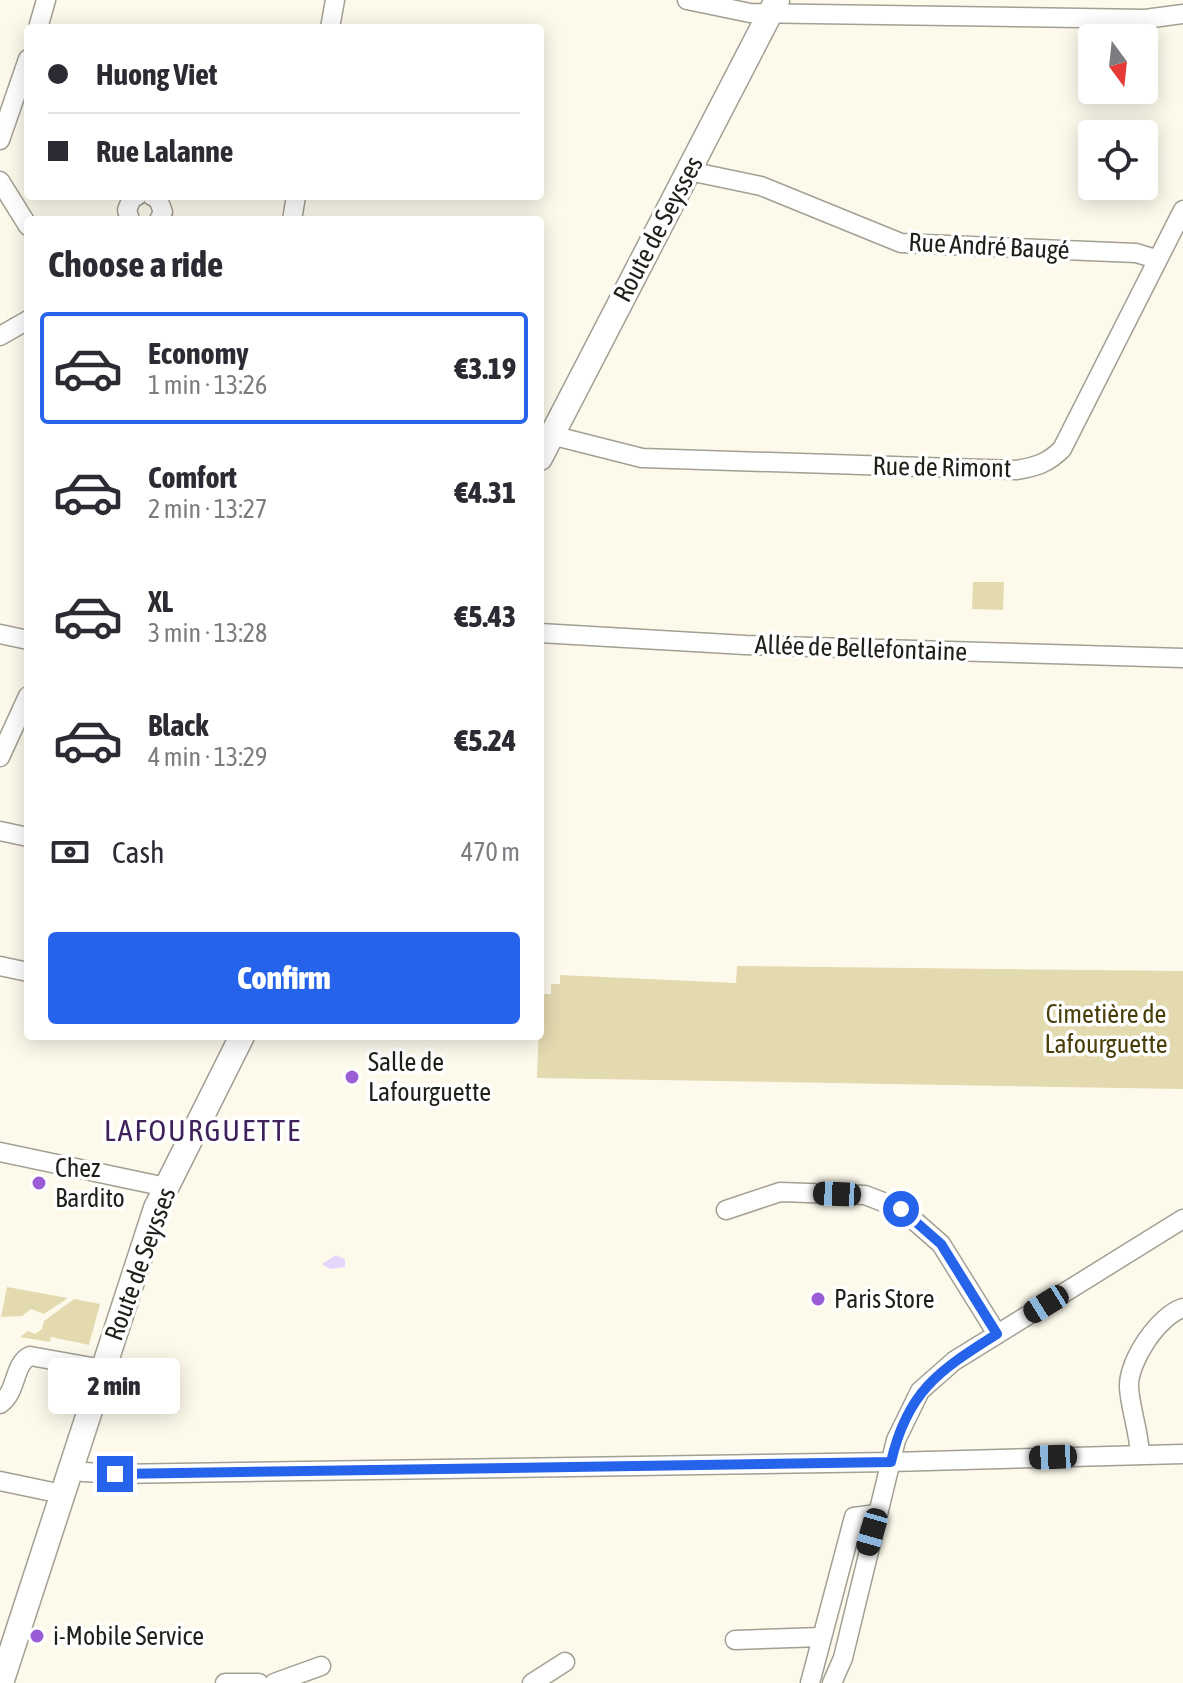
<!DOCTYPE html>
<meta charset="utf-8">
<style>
body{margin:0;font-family:"Asap Condensed",sans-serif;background:#f7f7f7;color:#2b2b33;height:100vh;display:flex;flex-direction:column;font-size:30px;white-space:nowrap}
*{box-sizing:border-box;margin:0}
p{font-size:26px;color:#7c7c81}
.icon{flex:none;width:44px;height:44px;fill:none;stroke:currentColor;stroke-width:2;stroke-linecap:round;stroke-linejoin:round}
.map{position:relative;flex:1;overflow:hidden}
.drawer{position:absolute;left:24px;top:216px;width:520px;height:824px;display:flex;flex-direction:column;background:#fff;border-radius:8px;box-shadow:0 4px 20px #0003}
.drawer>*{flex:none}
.top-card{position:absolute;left:24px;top:24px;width:520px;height:176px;border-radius:8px;box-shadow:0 4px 20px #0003;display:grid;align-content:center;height:176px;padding:0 24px;background:#fff}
.needle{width:52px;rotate:165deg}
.fabs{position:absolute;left:1078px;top:24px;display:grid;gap:16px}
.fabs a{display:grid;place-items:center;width:80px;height:80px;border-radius:8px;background:#fff;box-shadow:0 4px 20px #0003;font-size:40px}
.end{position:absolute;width:36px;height:36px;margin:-18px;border:10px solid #2563eb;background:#fff;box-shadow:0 0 0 4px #fff}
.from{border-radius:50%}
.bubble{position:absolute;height:56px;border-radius:8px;background:#fff;box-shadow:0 4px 20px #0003;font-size:26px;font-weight:800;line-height:56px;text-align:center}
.car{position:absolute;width:24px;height:48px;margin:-24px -12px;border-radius:10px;box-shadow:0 0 6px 2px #0007;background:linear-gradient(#222 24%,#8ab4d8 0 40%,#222 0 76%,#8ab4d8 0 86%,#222 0)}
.top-card b{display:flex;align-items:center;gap:28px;height:76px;font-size:30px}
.top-card b+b{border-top:2px solid #e1e1e2}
.top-card i{width:20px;height:20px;background:#2b2b33}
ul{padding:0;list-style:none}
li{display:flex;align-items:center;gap:24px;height:112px;margin:0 16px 12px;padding:0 8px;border:4px solid transparent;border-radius:8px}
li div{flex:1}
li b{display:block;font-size:30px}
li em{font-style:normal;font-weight:800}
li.active{border-color:#2563eb}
li>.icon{width:72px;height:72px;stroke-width:1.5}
h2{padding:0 24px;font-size:36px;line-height:96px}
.pay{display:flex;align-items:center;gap:20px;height:88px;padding:0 24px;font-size:30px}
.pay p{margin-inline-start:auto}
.action{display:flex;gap:16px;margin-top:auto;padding:16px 24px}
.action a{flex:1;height:92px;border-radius:8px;background:#2563eb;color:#fff;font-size:32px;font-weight:800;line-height:92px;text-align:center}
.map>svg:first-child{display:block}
.green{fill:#e3dab0}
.water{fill:#e6d6fb}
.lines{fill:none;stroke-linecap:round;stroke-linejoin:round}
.minor-casing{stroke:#a29f93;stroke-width:21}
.major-casing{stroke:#a29f93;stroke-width:27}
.minor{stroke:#fff;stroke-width:18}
.major{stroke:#fff;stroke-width:24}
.route{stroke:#2563eb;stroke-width:10}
.poi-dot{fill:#9a5dd5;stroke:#fff;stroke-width:3}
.labels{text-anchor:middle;stroke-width:7;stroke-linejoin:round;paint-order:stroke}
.street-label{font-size:26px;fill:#201f1a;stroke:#fff}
.park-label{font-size:26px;fill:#493e07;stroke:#fff}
.poi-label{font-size:26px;fill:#201f1a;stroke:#fff;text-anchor:start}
.quarter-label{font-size:30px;letter-spacing:2px;fill:#3f225b;stroke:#fff}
</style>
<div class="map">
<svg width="1183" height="1683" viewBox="0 0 1183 1683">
<rect width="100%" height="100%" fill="#fdfaec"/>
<g class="green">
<polygon points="973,582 1004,582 1003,610 972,609"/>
<polygon points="737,966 1183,971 1183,1089 537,1078 540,994 551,994 551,984 560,984 560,975 736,983"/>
<polygon points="7,1287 68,1298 44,1314 31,1309 22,1316 1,1317"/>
<polygon points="74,1299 100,1304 89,1345 51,1337 50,1342 20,1337 28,1331 35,1334 42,1329 44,1321"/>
</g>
<polygon class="water" points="336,1255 345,1259 345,1267 330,1269 322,1264"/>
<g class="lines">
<g class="minor-casing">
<g id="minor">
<polyline points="687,0 750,13 1145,19 1183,14"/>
<polyline points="38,28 46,0"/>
<polyline points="330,28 335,0"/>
<polyline points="0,140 28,59"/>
<polyline points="689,171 761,186 901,243 1136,253 1156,259"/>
<polyline points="0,181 28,226"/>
<polyline points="152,196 158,199 163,212 159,220"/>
<polyline points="130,220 127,210 132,198 137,196"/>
<polyline points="292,220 296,196"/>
<polyline points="0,336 28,320"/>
<path d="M543 433 642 458 1016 470C1036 467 1048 463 1062 449L1183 210"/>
<polyline points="540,633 745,645 1183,658"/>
<polyline points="0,634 28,640"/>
<polyline points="0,757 28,696"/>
<polyline points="0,831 28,837"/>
<polyline points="0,966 28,972"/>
<polyline points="0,1152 166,1187"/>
<polyline points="726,1210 780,1192 865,1195 901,1209 941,1244 997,1334"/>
<path d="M0 1404C18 1391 13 1364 30 1356L103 1369"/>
<path d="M1140 1455C1139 1431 1130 1408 1129 1387 1128 1361 1159 1315 1183 1308"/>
<polyline points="69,1471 115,1474 891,1462 1183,1454"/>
<polyline points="0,1481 62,1494"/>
<polyline points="735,1640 821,1637"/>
<polyline points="225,1683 259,1683"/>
<polyline points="274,1683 321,1666"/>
<polyline points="532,1683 565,1662"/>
<polyline points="810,1683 854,1517 877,1514"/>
<polyline points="832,1683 843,1658 896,1440 920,1391 954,1361 1183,1219"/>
</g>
</g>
<g class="major-casing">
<g id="major">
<polyline points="540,458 777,0"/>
<polyline points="1,1683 156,1208 242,1036"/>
</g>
</g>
<use href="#minor" class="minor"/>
<use href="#major" class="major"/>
</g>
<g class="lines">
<path class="route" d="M115 1474 891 1462C907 1392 938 1371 997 1334L941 1244 901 1209"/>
</g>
<g class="poi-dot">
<circle cx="352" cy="1077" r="8"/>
<circle cx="39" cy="1183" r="8"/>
<circle cx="818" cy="1299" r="8"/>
<circle cx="37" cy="1636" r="8"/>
</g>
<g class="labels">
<g class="street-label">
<text transform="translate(658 229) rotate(-62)" y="9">Route de Seysses</text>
<text transform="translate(989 246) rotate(3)" y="9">Rue André Baugé</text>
<text transform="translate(942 467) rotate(1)" y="9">Rue de Rimont</text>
<text transform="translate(861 648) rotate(2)" y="9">Allée de Bellefontaine</text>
<text transform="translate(140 1264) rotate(-70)" y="9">Route de Seysses</text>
</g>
<g class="park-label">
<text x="1106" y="1023">Cimetière de<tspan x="1106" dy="30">Lafourguette</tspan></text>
</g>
<g class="poi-label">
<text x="368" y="1071">Salle de<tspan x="368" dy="30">Lafourguette</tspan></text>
<text x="55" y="1177">Chez<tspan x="55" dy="30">Bardito</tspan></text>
<text x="834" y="1308">Paris Store</text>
<text x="53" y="1645">i-Mobile Service</text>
</g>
<g class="quarter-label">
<text x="203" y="1141">LAFOURGUETTE</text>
</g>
</g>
</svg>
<div class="fabs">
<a><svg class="needle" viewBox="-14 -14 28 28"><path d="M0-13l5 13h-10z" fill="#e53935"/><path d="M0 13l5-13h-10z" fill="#7c7c81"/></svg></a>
<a><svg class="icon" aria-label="locate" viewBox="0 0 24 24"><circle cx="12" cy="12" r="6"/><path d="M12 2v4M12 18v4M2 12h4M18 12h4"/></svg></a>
</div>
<i class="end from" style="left:901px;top:1209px"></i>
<i class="end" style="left:115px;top:1474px"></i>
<div class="bubble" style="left:48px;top:1358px;width:132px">2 min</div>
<i class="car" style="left:837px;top:1194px;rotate:272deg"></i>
<i class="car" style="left:1046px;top:1304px;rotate:238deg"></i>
<i class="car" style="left:1053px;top:1457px;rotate:268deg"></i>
<i class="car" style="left:872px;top:1532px;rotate:196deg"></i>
<div class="top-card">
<b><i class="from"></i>Huong Viet</b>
<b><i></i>Rue Lalanne</b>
</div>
<section class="drawer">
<h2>Choose a ride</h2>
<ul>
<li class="active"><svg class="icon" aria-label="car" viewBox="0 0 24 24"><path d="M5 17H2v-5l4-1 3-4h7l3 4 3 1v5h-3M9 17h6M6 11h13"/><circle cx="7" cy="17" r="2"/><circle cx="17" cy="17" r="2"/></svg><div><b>Economy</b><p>1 min · 13:26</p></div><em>€3.19</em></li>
<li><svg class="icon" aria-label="car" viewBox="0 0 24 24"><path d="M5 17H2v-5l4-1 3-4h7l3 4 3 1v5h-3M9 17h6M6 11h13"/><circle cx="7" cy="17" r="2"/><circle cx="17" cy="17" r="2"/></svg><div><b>Comfort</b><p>2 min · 13:27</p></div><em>€4.31</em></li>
<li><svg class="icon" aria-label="car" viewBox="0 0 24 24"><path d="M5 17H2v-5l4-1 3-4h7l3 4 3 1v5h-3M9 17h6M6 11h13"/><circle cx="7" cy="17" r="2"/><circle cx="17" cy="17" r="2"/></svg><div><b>XL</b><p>3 min · 13:28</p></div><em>€5.43</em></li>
<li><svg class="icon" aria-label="car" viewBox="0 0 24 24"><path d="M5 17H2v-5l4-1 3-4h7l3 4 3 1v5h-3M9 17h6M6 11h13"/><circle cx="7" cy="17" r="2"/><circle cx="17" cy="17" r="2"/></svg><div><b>Black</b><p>4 min · 13:29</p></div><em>€5.24</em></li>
</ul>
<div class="pay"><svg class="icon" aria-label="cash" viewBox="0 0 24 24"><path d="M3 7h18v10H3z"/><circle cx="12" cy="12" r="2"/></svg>Cash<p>470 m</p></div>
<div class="action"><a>Confirm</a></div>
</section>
</div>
